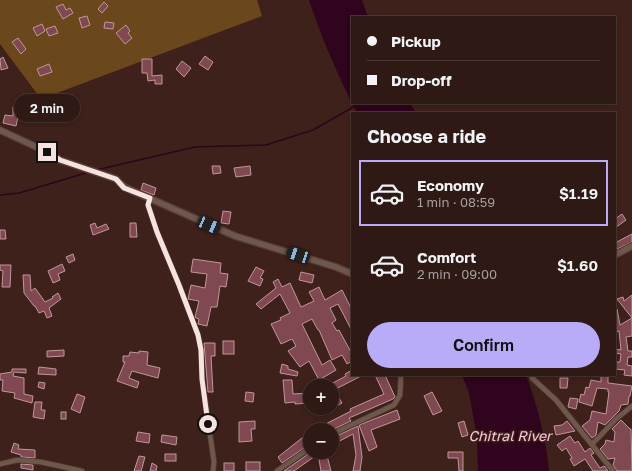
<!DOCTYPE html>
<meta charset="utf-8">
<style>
body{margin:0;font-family:"Golos Text",sans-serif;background:#36221d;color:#f1f3f6;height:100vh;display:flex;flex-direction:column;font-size:15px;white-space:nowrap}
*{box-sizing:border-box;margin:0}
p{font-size:13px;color:#a7a0a0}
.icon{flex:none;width:22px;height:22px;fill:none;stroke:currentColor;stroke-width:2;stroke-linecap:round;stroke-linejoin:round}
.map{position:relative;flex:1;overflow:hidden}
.details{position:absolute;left:351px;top:112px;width:265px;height:264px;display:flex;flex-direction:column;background:#2e1914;border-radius:0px;box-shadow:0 2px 6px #0003,0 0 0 1px #493834}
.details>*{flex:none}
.hud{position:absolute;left:351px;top:16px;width:265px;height:88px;border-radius:0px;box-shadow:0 2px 6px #0003,0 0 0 1px #493834;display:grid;align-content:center;height:88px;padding:0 16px;background:#2e1914}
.tools{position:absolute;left:303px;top:379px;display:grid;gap:8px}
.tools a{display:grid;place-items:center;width:36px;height:36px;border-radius:50%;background:#2e1914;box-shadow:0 2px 6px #0003,0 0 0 1px #493834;font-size:20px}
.end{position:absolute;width:18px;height:18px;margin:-9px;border:5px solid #f6e2de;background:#111;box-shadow:0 0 0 2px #111}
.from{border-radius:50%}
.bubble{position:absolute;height:28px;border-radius:14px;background:#2e1914;box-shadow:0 2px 6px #0003,0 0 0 1px #493834;font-size:13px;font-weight:600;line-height:28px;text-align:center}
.car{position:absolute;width:12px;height:24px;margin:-12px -6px;border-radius:5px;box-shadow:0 0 3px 1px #0007;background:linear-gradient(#222 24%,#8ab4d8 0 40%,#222 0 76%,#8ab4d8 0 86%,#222 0)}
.hud b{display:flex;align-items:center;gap:14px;height:38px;font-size:15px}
.hud b+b{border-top:1px solid #493834}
.hud i{width:10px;height:10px;background:#f1f3f6}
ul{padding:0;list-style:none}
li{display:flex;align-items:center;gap:12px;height:66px;margin:0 8px 6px;padding:0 8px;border:2px solid transparent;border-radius:0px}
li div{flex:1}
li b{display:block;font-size:15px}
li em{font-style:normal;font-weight:600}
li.on{border-color:#b8abf7}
li>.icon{width:36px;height:36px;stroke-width:1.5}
h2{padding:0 16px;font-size:18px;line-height:48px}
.action{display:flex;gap:8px;margin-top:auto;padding:8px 16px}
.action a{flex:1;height:46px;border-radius:24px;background:#b8abf7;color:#111;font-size:16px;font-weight:600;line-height:46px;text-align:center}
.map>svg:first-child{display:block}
.forest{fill:#6b481b}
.water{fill:#2f041c}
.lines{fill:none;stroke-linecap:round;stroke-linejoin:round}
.stream{stroke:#2f041c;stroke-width:1.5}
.building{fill:#804851;stroke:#bf989c}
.minor-casing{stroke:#583c36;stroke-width:6}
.tertiary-casing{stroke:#583c36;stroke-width:8}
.minor{stroke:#6e584c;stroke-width:4.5}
.tertiary{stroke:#6e584c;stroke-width:5.5}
.route{stroke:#f6e2de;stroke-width:5}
.labels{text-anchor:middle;stroke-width:3;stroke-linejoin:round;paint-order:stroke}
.water-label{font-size:14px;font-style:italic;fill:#fcc9df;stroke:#3e211b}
</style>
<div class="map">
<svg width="632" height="471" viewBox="0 0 632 471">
<rect width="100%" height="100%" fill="#3e211b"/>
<polygon class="forest" points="0,0 257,0 262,16 41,99 0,44"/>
<g class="water">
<path d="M309 0H362L368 17H352V103H410L416 113H357C338 76 322 39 309 0Z"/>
<path d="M462 375H526C537 404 546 439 549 471H478L477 437 469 393Z"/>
</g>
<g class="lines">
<g class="stream">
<polyline points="96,170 195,147 266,145 313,130 355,106"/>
<polyline points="0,195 19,193 89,172"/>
</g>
</g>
<g class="building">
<polygon points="104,2 108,6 102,13 98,9"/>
<polygon points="63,4 66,10 70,8 73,13 63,19 56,7"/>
<polygon points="87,16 90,25 82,28 79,18"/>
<polygon points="105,22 114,23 113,29 104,28"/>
<polygon points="42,24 45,31 37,36 33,28"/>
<polygon points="126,25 130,31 128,33 132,38 125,44 116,33"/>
<polygon points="55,26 58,33 49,36 46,29"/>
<polygon points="18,38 26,49 21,54 12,42"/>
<polygon points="205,56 213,62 208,70 199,64"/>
<polygon points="3,57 8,68 1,70 0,59"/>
<polygon points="142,59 152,59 152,76 162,75 162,84 155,84 155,80 148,81 147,73 142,73"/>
<polygon points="182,61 191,68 184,77 176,69"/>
<polygon points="49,64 52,72 40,76 37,69"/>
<polygon points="13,107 25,108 25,117 18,117 16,126 3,123 5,115 13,116"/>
<polygon points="212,166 220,166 221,173 213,174"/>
<polygon points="250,166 251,175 236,177 234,168"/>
<polygon points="143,183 156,188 154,195 141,190"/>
<polygon points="223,211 231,212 229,224 221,223"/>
<polygon points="622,214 626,220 615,228 615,219"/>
<polygon points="95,223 97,228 106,224 109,229 93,235 90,225"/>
<polygon points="130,223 136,223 137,237 130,237"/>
<polygon points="0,230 5,230 6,239 0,239"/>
<polygon points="632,234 632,242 615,250 615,243"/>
<polygon points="73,254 75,260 69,263 66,257"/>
<polygon points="193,259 221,263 220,273 228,274 226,287 220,286 217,307 211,307 207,326 198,324 199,319 196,318 195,317 199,301 188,299 191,285 205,288 207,274 191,272"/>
<polygon points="62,264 65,271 58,274 60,280 53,283 48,271"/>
<polygon points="0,265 11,265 10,287 2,287 3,271 0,270"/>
<polygon points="256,267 264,271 260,278 263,279 260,286 248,281"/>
<polygon points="301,272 314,275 312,283 299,280"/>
<polygon points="23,275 30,275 31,291 35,288 45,302 53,298 52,297 58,293 61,299 49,308 52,316 47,318 44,311 39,313 35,306 34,306 24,293"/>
<polygon points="278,279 282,287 290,283 301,307 314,301 309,292 319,287 325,300 342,290 352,310 352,331 338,304 330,308 336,320 332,323 337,331 339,330 352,354 352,361 347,364 342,355 332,360 319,330 318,330 312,319 302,324 322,365 330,360 336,370 319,380 309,361 300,367 288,351 296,346 292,339 281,344 271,324 281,320 280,318 290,313 280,294 261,309 256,304 276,288 273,282"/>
<polygon points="632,295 632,336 626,337 628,351 632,351 632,357 628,357 627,365 632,366 632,376 624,375 625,370 615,369 615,362 620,362 621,354 615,353 615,349 621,350 619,331 615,332 615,309 617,309 620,325 632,318 617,299 623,297 624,301"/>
<rect x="223" y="341" width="11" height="13"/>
<polygon points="204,343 215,343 215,356 211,356 213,392 208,392"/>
<polygon points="64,350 64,356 47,357 47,351"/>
<polygon points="139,351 148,352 147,365 160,368 158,378 132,371 129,378 139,382 137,388 117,381 125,362 123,362 123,356 129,356 130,352 139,353"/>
<polygon points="282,364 288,366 288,369 298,372 297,376 280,373"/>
<polygon points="39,367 56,369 56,375 38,374"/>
<polygon points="12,369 26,369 26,373 14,372 13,376 24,378 24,394 33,396 32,403 14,398 15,393 2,391 3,380 0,380 0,374 12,372"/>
<polygon points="352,370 352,375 363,375 334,390 331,384 346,376 345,374"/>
<polygon points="375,375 385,375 395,397 393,399 349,418 351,421 332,430 314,430 351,411 350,409 384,394"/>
<polygon points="601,375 608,375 608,383 632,386 630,396 629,396 628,404 621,405 619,411 605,425 598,422 596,435 592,438 582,426 590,420 592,411 606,414 609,392 608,392 608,389 597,388 592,406 579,402 581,394 584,395 586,387 589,388 591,380 601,382"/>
<polygon points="560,378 568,378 567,388 560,388"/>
<polygon points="283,380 292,380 293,394 310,393 310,403 295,404 295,402 285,403"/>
<polygon points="39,382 45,383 44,389 38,387"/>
<polygon points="246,392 254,393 253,402 245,401"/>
<polygon points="432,392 442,411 433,415 424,396"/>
<polygon points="77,394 85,397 80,413 71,409"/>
<polygon points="338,396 342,403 319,415 316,408 332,408 332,399"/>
<polygon points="570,398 578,399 576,409 568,407"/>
<polygon points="35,402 42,402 41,410 45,410 44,419 33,417"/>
<polygon points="397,410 400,419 371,430 377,447 369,451 359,425"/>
<rect x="61" y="412" width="5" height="7"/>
<polygon points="621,420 630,429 631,429 632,471 617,471 613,465 615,458 608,459 600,449 605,444 606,440 614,442 615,432 612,429"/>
<polygon points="255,421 255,429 251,429 252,441 239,442 239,422"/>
<polygon points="464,421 468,435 462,437 458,423"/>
<polygon points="567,421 575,431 556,435 554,426 562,425"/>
<polygon points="358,426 362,457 360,471 353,471 356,455 353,434 332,445 332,438"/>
<polygon points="138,432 150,434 149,443 136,441"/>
<polygon points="307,434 310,437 310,444 282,463 278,457"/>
<polygon points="162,435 177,437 176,445 161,442"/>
<polygon points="570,436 575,443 578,441 585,452 590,448 594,453 591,455 600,468 604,466 608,471 593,471 585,459 574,466 570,459 572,458 566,448 562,451 557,445"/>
<polygon points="14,443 19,445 18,449 35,450 35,458 21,457 21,455 11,452"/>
<polygon points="311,452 326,452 331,471 321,471 318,454 294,471 284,471"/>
<polygon points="448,452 463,452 463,471 459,471 458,458 448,458"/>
<rect x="165" y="454" width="11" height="7"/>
<polygon points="139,456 145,457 142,468 141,471 134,471"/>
<rect x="246" y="462" width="14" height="9"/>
<polygon points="152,463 157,466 156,471 150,471"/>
<rect x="224" y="463" width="10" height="8"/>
<polygon points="21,464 33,465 33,470 21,468"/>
</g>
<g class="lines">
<g class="minor-casing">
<g id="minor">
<polyline points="150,198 148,205 157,232 179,285 198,335 201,350 202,379 214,462 213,471"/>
<polyline points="532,375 532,378 556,400 613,471"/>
<polyline points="332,434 394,405 400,395 401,375"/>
<polyline points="592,444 599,437 616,419 632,406"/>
<polyline points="0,464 17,460 41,462 82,471"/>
<polyline points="277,471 310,448"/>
</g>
</g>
<g class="tertiary-casing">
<g id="tertiary">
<polyline points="0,130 47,152 60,160 116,179 124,187 235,236 336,267 352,274"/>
<polyline points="615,255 632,246"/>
</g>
</g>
<use href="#minor" class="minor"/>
<use href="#tertiary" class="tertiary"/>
</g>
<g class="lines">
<polyline class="route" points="47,152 60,160 116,179 124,188 150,198 148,205 157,232 179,285 198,335 201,350 202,379 208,424"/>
</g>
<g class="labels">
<g class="water-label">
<text x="510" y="441">Chitral River</text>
</g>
</g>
</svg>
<div class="tools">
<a>+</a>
<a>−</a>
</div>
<i class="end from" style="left:208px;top:424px"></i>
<i class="end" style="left:47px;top:152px"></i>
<div class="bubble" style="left:14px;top:94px;width:66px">2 min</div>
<i class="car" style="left:209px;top:225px;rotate:113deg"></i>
<i class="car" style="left:298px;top:255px;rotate:288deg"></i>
<div class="hud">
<b><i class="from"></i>Pickup</b>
<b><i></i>Drop-off</b>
</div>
<section class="details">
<h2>Choose a ride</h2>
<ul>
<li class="on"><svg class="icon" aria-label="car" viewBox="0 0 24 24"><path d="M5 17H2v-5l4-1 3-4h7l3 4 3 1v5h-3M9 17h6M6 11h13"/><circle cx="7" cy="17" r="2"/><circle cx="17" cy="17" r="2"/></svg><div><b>Economy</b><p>1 min · 08:59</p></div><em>$1.19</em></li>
<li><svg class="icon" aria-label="car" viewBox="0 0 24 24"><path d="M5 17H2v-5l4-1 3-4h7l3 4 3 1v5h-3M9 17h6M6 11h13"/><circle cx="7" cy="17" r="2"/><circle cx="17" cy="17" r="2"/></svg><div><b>Comfort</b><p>2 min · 09:00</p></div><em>$1.60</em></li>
</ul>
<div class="action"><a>Confirm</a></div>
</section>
</div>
